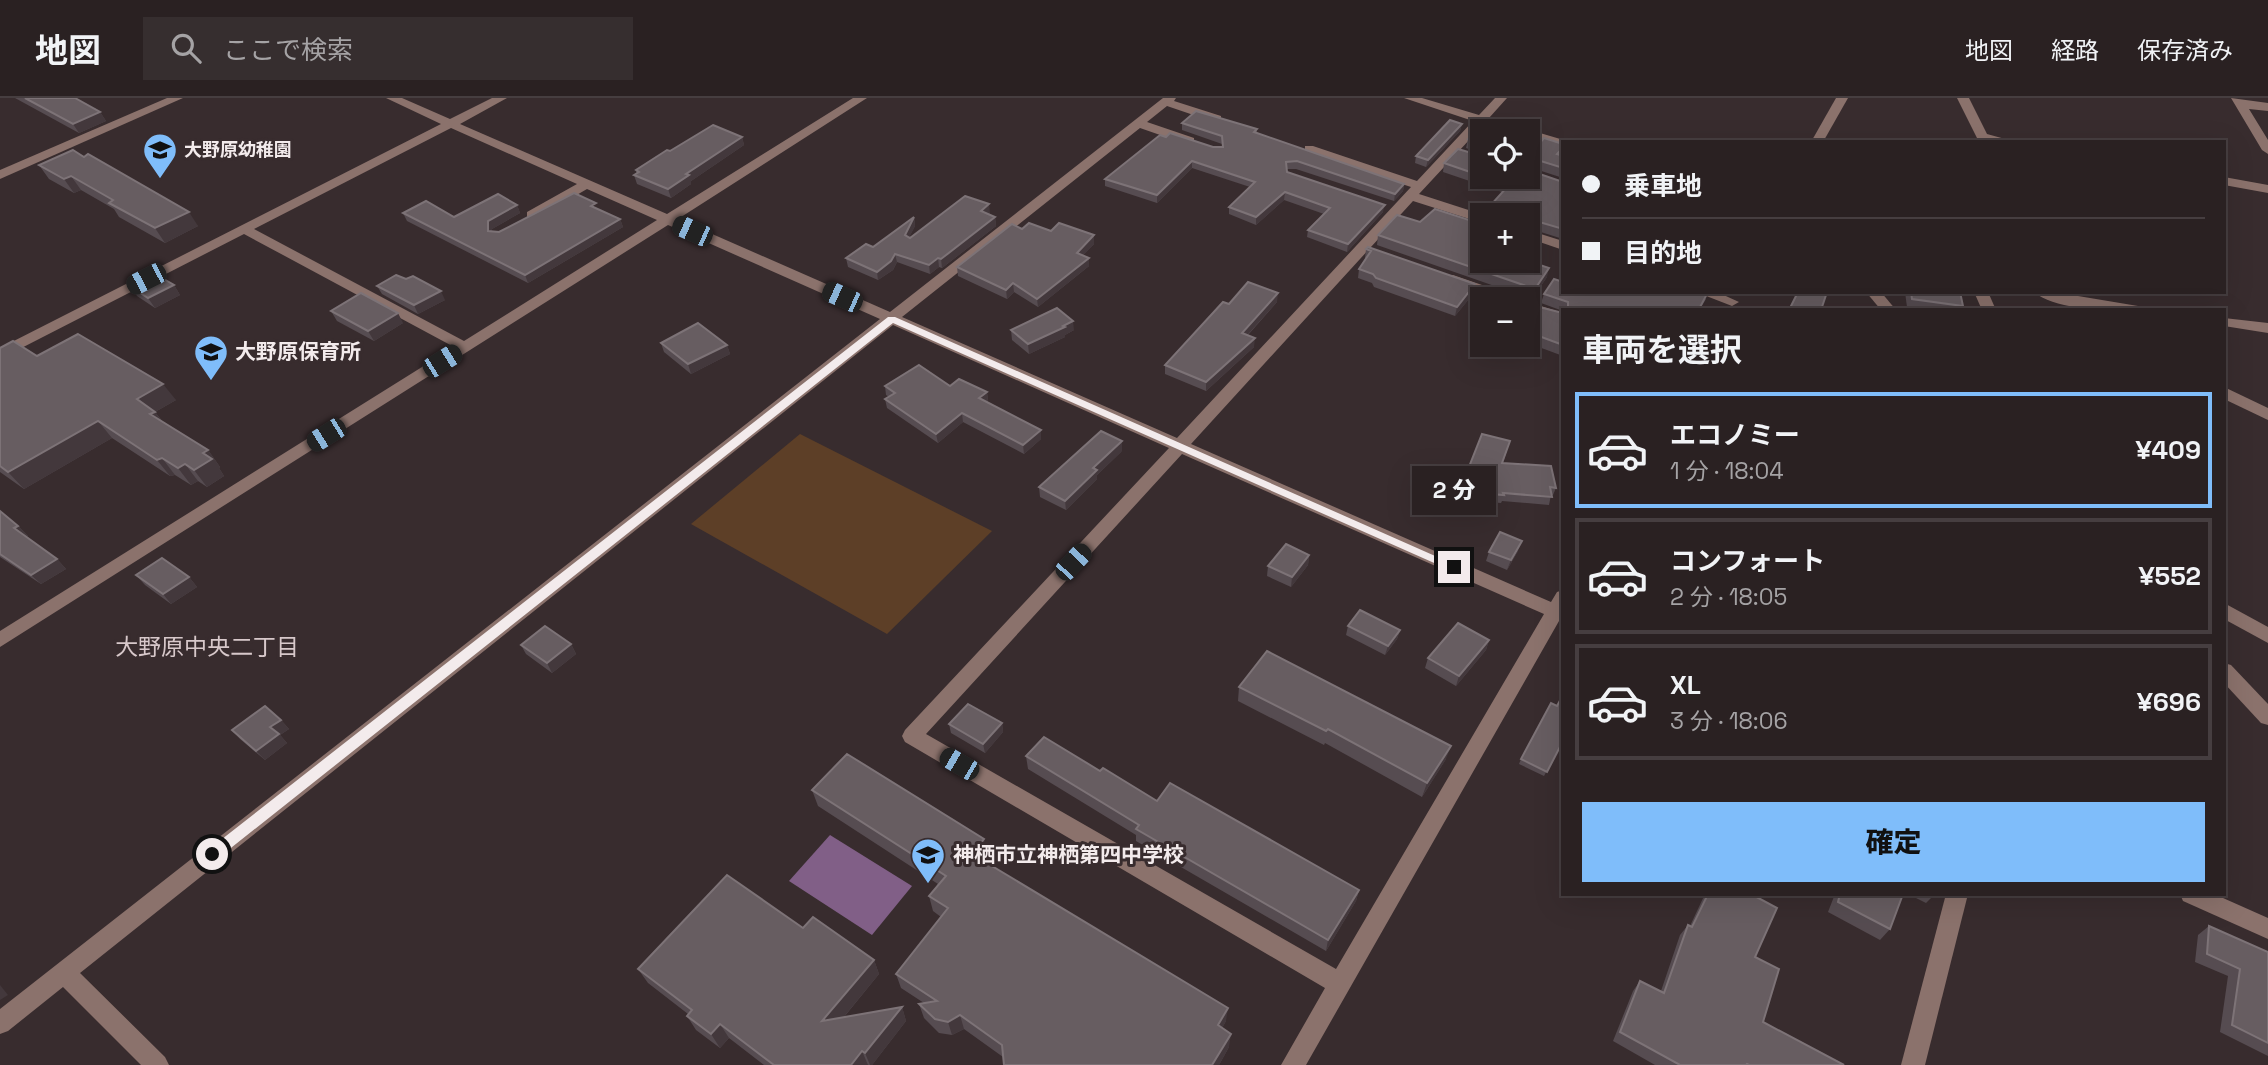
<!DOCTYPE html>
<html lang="ja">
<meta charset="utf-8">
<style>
body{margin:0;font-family:"Space Grotesk","Noto Sans JP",sans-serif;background:#362e2f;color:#f1f3f6;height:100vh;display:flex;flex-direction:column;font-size:26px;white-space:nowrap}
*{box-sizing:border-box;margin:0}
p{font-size:23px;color:#a5a3a5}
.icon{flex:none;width:38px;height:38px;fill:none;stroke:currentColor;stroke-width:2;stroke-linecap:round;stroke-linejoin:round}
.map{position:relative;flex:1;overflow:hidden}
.side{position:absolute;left:1561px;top:210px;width:665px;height:588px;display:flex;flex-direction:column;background:#2a2122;border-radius:0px;box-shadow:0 7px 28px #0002,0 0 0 2px #463e40}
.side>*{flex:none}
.top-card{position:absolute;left:1561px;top:42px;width:665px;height:154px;border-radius:0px;box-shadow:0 7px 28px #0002,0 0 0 2px #463e40;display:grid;align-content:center;height:154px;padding:0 21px;background:#2a2122}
.fabs{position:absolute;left:1470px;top:21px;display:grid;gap:14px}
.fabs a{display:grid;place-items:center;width:70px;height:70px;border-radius:0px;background:#2a2122;box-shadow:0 7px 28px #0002,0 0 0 2px #463e40;font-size:35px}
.end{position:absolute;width:32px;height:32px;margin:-16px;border:9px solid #f3ebec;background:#111;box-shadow:0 0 0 4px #111}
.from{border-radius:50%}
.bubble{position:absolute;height:49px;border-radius:0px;background:#2a2122;box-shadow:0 7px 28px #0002,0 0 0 2px #463e40;font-size:23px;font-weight:800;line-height:49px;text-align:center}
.car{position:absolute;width:21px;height:42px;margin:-21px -10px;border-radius:9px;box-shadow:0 0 5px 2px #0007;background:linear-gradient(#222 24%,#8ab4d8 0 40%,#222 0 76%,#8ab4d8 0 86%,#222 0)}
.top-card b{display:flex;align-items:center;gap:24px;height:66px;font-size:26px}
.top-card b+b{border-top:2px solid #463e40}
.top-card i{width:18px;height:18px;background:#f1f3f6}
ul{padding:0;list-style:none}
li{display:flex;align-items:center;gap:21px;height:116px;margin:0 14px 10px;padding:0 7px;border:4px solid #463e40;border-radius:0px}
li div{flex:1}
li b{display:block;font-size:26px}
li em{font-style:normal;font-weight:800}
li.active{border-color:#7fbdfa}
li>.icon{width:63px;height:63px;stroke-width:1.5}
h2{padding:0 21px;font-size:32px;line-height:84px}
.button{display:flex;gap:14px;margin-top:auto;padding:14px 21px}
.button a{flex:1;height:80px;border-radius:0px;background:#7fbdfa;color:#111;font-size:28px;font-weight:800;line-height:80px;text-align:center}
header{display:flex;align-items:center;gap:42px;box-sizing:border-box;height:98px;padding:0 35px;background:#2a2122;border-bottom:2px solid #463e40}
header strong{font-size:33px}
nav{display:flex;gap:38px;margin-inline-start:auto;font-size:24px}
.search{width:490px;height:63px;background:#362e2f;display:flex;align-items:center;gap:18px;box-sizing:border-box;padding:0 24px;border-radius:0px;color:#a5a3a5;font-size:26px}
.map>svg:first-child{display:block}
.green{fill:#5d3f27}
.water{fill:#815f87}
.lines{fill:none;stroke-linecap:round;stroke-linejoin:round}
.minor{fill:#8b726c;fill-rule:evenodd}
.wall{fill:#564c51}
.shaded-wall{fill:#43383c}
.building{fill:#675d61;stroke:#7d7377;stroke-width:2}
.route{fill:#f3ebec}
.labels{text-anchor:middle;stroke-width:6;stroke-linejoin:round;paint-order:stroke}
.far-poi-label{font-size:18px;font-weight:bold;fill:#f3ebec;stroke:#382c2e;text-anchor:start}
.poi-label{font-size:21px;font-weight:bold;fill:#f3ebec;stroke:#382c2e;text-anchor:start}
.neighbourhood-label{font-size:23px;fill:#d7c8ca;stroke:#382c2e}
</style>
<header>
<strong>地図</strong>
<div class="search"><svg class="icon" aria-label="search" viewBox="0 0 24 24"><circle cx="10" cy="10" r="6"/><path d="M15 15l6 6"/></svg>ここで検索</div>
<nav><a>地図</a><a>経路</a><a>保存済み</a></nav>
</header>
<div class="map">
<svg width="2268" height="967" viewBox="0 0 2268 967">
<rect width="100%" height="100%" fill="#382c2e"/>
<polygon class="green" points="800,336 992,433 887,536 691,426"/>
<polygon class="water" points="830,737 912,788 872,837 789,783"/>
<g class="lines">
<g class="minor">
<polygon points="167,0 183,0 0,81 0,72"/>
<path d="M386 0H402L450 21 492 0H507L460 26 667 116 853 0H867L678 121 890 214 1163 0H1176L1174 3 1221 18V24L1217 25 1167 8 1147 24 1194 40V46H1186L1140 30 902 219 1177 340 1411 89 1305 54V48H1313L1417 83 1473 23 1404 0H1422L1479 17 1495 0H1507L1489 20 1567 43 1563 44V50L1528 39V33H1508L1484 26 1419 96 1484 117 1482 125 1413 103 1191 346 1551 504 1557 494 1563 492V524L1559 523 1306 967H1281L1325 890 905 644 902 638 905 632 1169 350 893 227 80 875 165 959 169 967H141L63 889 8 933 0 936V911L880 221 668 127 0 549V533L454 249 244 136 0 261V250L441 26ZM451 30 577 86 527 114V120H537L587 91 657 122 464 243 254 131ZM1182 356 1544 516 1336 871 926 636Z"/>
<polygon points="1836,0 1848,0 1823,44 1811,44"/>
<polygon points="1957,0 1969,0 1987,36 2016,44 1979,44"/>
<polygon points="2231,0 2268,5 2268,13 2249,11 2268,42 2268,56 2262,52"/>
<polygon points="2224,79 2268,87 2268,95 2224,87"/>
<polygon points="1528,132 1563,143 1563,152 1528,140"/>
<polygon points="1453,177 1514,198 1516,201 1496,201 1448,184 1448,178"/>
<polygon points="1696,194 1717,194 1739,204 1732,208"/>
<polygon points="1866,194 1881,194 1896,212 1881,212"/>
<polygon points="1974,194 1988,194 1996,212 1982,212"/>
<path d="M2034 194H2054L2138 208 2145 212C2116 212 2057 214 2034 194Z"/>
<polygon points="1528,204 1563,215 1563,224 1528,213"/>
<polygon points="2224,220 2268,225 2268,235 2224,228"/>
<polygon points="2224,289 2268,310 2268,322 2224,301"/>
<polygon points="2224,505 2268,529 2268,545 2224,521"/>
<polygon points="2224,565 2231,567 2268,606 2268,627 2261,625 2224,585"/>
<polygon points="1946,796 1968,796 1925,967 1901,967"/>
<polygon points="2180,796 2214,796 2268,820 2268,841 2183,803"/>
</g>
</g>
<g class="wall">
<polygon points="15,0 75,0 100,14 106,23 79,35"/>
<polygon points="1182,25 1257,31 1257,35 1404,86 1403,93 1394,103 1296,71 1287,71 1287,74 1383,114 1347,154 1307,139 1308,132 1324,116 1284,102 1256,127 1229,116 1229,109 1250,89 1192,70 1157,105 1105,88 1105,81 1213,49 1222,49 1222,46 1182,32"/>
<polygon points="1462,26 1460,33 1426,69 1415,65 1416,58"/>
<polygon points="1482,33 1482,56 1466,50 1468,41"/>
<polygon points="742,39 744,47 691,83 691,86 671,100 637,86 634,77 636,75 636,72 670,53"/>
<polygon points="1528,44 1538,47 1562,49 1561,58 1563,58 1563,80 1529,69 1528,71"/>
<polygon points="73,52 198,128 165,145 119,119 114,111 81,92 74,95 49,81 39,67"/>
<polygon points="1482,58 1482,79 1528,79 1563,84 1563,141 1528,130 1528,117 1502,94 1443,74 1444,65"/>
<polygon points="517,107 520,115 492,131 492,133 499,134 598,111 620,121 623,129 528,185 407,123 403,115 454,119"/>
<polygon points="990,115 988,117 995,119 996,128 942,170 939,169 930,176 897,164 893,172 878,182 848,169 846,160 873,149 914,119 915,128 909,139"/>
<polygon points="1420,124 1475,124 1482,163 1547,179 1532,201 1377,147 1378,137"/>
<polygon points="1022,131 1051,133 1094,146 1083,157 1089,160 1089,168 1038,209 1014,194 1007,201 958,178 957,169"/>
<polygon points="1366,151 1473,196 1455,218 1374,189 1372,185 1358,180 1359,171 1366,161 1365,160"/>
<polygon points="174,187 180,197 155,210 137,198 130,188"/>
<polygon points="377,188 445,202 418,216 382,196"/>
<polygon points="1563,194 1706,201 1700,211 1703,212 1563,212 1563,213 1541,205 1544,196"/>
<polygon points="1905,194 1960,194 1963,208 1961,212 1926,212 1907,209"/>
<polygon points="1277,204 1248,237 1254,249 1206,293 1165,276 1165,267 1229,206"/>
<polygon points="331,213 403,225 374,243 337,223"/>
<polygon points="1563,215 1563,258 1528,245 1528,218"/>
<polygon points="1011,232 1074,232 1065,237 1065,239 1029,256 1012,242"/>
<polygon points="661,245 727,247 730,256 691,276 664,254"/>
<polygon points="0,250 37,258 176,302 155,314 163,324 208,352 220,369 219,370 224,378 207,389 198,383 191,387 175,377 170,378 112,340 24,391 0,374"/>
<polygon points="885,288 950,288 987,294 988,303 987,304 1041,332 1041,341 1024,356 963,324 938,345 887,310 885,301 889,299 886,297"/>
<polygon points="1510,343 1503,365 1556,390 1553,397 1551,397 1549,407 1502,403 1501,405 1476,403 1475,407 1456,405 1455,384 1457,376 1467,377 1469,369"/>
<polygon points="1122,353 1097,377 1097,381 1066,412 1040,399 1039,389"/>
<polygon points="0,413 18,428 28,438 26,439 57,461 66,471 41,486 0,459"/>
<polygon points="1518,453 1507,472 1486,463 1489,454"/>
<polygon points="1309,457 1308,467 1291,489 1267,478 1268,468"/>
<polygon points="136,477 189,479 197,489 171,506 145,487"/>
<polygon points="1348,528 1400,532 1397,541 1385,557 1346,537"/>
<polygon points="1489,542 1486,552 1456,588 1425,570 1428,560"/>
<polygon points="571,546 576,556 552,575 526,556 521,547"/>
<polygon points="1239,589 1446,661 1422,699 1325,645 1324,647 1238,603"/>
<polygon points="281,622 289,631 280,637 287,645 265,662 240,641 232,632"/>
<polygon points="1002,625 1003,634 985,655 951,635 949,626"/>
<polygon points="1563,643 1544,678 1519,666 1521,661"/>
<polygon points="1026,658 1100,673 1157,703 1359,792 1356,803 1326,853 1136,743 1136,737 1028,671"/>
<polygon points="812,692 987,757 983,762 1226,923 1222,930 1229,949 1219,967 1003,967 1003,959 964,931 952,937 939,935 924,920 919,906 924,905 901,890 896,876 941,819 933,813 929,798 938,786 818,708"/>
<polygon points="1705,796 1751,796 1755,859 1763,924 1844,967 1655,967 1613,943 1633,893 1640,883 1661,893 1680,837 1688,827 1690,828"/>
<polygon points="1835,796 1903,796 1890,831 1880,842 1828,814"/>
<polygon points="1908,796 1935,796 1926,805"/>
<polygon points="2209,828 2268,854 2268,958 2220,934 2228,878 2195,864 2198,837"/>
<polygon points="803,830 874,862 879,876 844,919 902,909 906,923 872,967 764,967 729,940 720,950 696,932 687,918 688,916 648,885 638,871"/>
</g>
<g class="shaded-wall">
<polygon points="100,14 106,23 79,35 73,26"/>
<polygon points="1462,26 1460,33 1426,69 1428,62"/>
<polygon points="742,39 744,47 691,83 691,86 671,100 668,91 686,76"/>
<polygon points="1192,63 1192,70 1157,105 1157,97"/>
<polygon points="71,78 81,92 74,95 64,81"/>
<polygon points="1404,86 1403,93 1394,103 1395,96"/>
<polygon points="1285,94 1284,102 1256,127 1256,119"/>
<polygon points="989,106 990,115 981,122 981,113"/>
<polygon points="517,107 520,115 492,131 491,141 488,133 488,123"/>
<polygon points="1385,107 1383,114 1347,154 1348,146"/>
<polygon points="189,114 198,128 165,145 155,130"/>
<polygon points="914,119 915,128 906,146 905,137"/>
<polygon points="995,119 996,128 942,170 941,161"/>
<polygon points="620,121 623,129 528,185 525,177"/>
<polygon points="1094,137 1094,146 1078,163 1077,155"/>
<polygon points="895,156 897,164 893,172 878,182 877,174"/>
<polygon points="938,160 939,169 930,176 929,167"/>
<polygon points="1089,160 1089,168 1038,209 1037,201"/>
<polygon points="1549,170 1547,179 1532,201 1535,191"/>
<polygon points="1013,185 1014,194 1007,201 1006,192"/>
<polygon points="1475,186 1473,196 1455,218 1457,209"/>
<polygon points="174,187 180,197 155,210 148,200"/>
<polygon points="441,193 445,202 418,216 414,207"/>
<polygon points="1278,195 1277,204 1241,244 1242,235"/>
<polygon points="398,215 403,225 374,243 368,233"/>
<polygon points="1073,223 1074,232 1065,237 1065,239 1029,256 1028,246"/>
<polygon points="1255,240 1254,249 1206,293 1206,284"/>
<polygon points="727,247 730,256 691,276 688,266"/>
<polygon points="163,286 176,302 155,314 168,331 163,333 137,301"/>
<polygon points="987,294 988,303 980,310 979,300"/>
<polygon points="962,315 963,324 938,345 936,336"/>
<polygon points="98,323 112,340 24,391 8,374"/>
<polygon points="1041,332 1041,341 1024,356 1023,347"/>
<polygon points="1122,343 1122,353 1097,377 1097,381 1066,412 1065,403 1093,370"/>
<polygon points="208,352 220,369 219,370 224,378 207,389 194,372 203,355"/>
<polygon points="162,360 175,377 170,378 157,362"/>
<polygon points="185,366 198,383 191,387 178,370"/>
<polygon points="18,428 28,438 24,440 14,430"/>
<polygon points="1522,443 1518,453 1507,472 1511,462"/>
<polygon points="1309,457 1308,467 1291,489 1292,479"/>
<polygon points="57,461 66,471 41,486 31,477"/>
<polygon points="189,479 197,489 171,506 163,496"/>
<polygon points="1400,532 1397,541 1385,557 1388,548"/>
<polygon points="1489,542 1486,552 1456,588 1459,578"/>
<polygon points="571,546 576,556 552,575 547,565"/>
<polygon points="281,622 289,631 280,637 287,645 265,662 256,653 270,629"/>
<polygon points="1002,625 1003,634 985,655 983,646"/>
<polygon points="1451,648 1446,661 1422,699 1427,685"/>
<polygon points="984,741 987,757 975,771 972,756"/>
<polygon points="1359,792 1356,803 1326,853 1328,842"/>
<polygon points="874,862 879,876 829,937 822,923"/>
<polygon points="0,887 8,897 0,902"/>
<polygon points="902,909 906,923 872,967 870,967 865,955"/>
<polygon points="1228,910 1226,923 1216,941 1218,927"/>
<polygon points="960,917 964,931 952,937 948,924"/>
<polygon points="720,926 729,940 720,950 711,936"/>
<polygon points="1231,936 1229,949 1219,967 1212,967"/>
<polygon points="862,953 868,967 851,967"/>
</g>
<g class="building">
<polygon points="25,0 75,0 100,14 73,26"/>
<polygon points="1196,13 1257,31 1254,34 1404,86 1395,96 1297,63 1286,64 1287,74 1385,107 1348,146 1308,132 1330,110 1285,94 1256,119 1229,109 1255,84 1192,63 1157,97 1105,81 1160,37 1166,39 1170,35 1213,49 1223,49 1222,38 1182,25"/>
<polygon points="1450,22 1462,26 1428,62 1416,58"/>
<polygon points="713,27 742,39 686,76 689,77 668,91 634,77 639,74 636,72 667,52 670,53"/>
<polygon points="1479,29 1493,33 1482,33 1482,46 1468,41"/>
<polygon points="1544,40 1563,46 1561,48 1563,49 1563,50 1557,56 1563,58 1563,70 1531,60 1528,66 1528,44 1538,47"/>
<polygon points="1458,51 1482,58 1482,78 1444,65"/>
<polygon points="73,52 84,59 88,56 189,114 155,130 109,105 113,102 71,78 64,81 39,67"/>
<polygon points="1528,72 1563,84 1563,131 1529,121 1528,128 1528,117 1486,117 1489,109 1509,87 1485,79 1528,79"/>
<polygon points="574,95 596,105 591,108 620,121 525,177 403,115 426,103 454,119 498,96 517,107 488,123 488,133 499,134"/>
<polygon points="965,98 989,106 981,113 995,119 941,161 938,160 929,167 895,156 891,163 877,174 846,160 866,146 873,149 914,119 905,137 910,140"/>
<polygon points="1435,111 1475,124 1482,118 1482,163 1528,163 1549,170 1535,191 1378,137 1397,117 1420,124"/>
<polygon points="1029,125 1051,133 1059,125 1094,137 1077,155 1089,160 1037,201 1013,185 1006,192 957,169 1012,126 1022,131"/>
<polygon points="1368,149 1475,186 1457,209 1376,180 1373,176 1359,171 1371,153 1366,151"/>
<polygon points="155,176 174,187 148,200 130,188"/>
<polygon points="396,177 406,181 413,178 441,193 414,207 377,188"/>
<polygon points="1554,181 1563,184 1563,194 1708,194 1699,211 1703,212 1568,212 1568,204 1544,196"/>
<polygon points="1248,184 1278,195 1242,235 1255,240 1206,284 1165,267 1223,204 1229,206"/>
<polygon points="1798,194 1827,194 1821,212 1789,212"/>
<polygon points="1911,194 1960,194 1963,208 1912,201"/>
<polygon points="361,195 398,215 368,233 331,213"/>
<polygon points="1535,208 1563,215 1563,247 1528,234 1528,218"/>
<polygon points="1057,210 1073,223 1063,228 1065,229 1028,246 1011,232"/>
<polygon points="698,225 727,247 688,266 661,245"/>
<polygon points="78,236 163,286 137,301 155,314 150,316 208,352 203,355 212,361 194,372 185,366 178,370 162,360 157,362 98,323 8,374 0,368 0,250 13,243 37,258"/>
<polygon points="919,267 950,288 959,281 987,294 979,300 1041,332 1023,347 962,315 936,336 885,301 895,295 885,288"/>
<polygon points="1101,333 1122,343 1093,370 1097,372 1065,403 1039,389"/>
<polygon points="1482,336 1510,343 1502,365 1551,368 1556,390 1550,389 1552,399 1503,395 1504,397 1477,395 1477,399 1459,397 1457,376 1470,377 1469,369"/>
<polygon points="0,413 18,428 14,430 57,461 31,477 0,456"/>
<polygon points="1500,434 1522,443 1511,462 1489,454"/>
<polygon points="1286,446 1309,457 1292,479 1268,468"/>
<polygon points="162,460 189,479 163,496 136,477"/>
<polygon points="1360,512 1400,532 1388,548 1348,528"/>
<polygon points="1458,525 1489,542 1459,578 1428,560"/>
<polygon points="545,528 571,546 547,565 521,547"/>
<polygon points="1267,553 1451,648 1427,685 1328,631 1326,633 1239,589"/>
<polygon points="1563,597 1563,643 1547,674 1521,661 1551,605 1557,608"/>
<polygon points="968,606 1002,625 983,646 949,626"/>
<polygon points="265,608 281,622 270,629 279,636 256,653 232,632"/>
<polygon points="1044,639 1100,673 1103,670 1157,703 1170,685 1359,792 1328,842 1136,731 1139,727 1026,658"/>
<polygon points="847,656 984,741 972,756 1228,910 1218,927 1231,936 1212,967 1004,967 1002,947 960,917 948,924 935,921 919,906 937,903 896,876 948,810 929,798 946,778 812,692"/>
<polygon points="727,777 803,830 813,819 874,862 822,923 902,909 865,955 862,953 851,967 774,967 720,926 711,936 687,918 692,912 638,871"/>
<polygon points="1708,796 1751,796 1777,810 1755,859 1779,871 1763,924 1844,967 1749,967 1747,966 1746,967 1680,967 1620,934 1640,883 1664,895 1688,827 1692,829"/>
<polygon points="1840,796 1903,796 1890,831 1838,804"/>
<polygon points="2209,828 2268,854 2268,945 2232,927 2240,871 2207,856"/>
</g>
<polygon class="route" points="888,219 895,219 1460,469 1458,472 1450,472 893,225 217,761 208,761 208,752"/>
<defs>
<g id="school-pin" transform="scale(1.75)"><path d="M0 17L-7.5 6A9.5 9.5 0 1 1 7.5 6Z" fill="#7fbdfa" stroke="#382c2e"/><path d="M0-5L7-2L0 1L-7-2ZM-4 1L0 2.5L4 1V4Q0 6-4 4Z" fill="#111"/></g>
</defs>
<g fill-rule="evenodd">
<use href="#school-pin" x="160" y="52"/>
<use href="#school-pin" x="211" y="254"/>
<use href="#school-pin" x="928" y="757"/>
</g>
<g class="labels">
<g class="far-poi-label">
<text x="184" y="58">大野原幼稚園</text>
</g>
<g class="poi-label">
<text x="235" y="261">大野原保育所</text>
<text x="953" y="764">神栖市立神栖第四中学校</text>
</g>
<g class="neighbourhood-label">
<text x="207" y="557">大野原中央二丁目</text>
</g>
</g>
</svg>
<div class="fabs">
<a><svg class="icon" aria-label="locate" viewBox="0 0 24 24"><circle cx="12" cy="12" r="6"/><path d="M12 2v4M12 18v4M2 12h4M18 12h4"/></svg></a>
<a>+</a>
<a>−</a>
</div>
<i class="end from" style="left:212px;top:756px"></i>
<i class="end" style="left:1454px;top:469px"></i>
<div class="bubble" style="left:1412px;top:368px;width:84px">2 分</div>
<i class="car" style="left:692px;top:133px;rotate:294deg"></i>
<i class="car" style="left:146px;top:181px;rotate:243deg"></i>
<i class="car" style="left:842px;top:199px;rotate:294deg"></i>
<i class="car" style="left:442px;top:263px;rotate:58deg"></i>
<i class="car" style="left:326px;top:337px;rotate:238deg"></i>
<i class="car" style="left:1073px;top:464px;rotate:43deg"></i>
<i class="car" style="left:959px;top:666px;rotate:300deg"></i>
<div class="top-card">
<b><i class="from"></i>乗車地</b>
<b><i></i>目的地</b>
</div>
<section class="side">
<h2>車両を選択</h2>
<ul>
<li class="active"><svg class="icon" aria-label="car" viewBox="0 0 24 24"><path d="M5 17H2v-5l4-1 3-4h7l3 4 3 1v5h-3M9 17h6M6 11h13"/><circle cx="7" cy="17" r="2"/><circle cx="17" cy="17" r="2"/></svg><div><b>エコノミー</b><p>1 分 · 18:04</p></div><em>¥409</em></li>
<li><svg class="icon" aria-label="car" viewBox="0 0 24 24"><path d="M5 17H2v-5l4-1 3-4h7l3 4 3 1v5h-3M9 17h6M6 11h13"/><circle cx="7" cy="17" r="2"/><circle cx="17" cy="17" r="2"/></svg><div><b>コンフォート</b><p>2 分 · 18:05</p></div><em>¥552</em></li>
<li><svg class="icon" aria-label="car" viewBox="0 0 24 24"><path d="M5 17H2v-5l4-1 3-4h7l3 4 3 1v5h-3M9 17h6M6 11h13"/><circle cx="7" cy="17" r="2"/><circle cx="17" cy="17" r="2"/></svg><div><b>XL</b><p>3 分 · 18:06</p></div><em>¥696</em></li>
</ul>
<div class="button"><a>確定</a></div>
</section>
</div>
